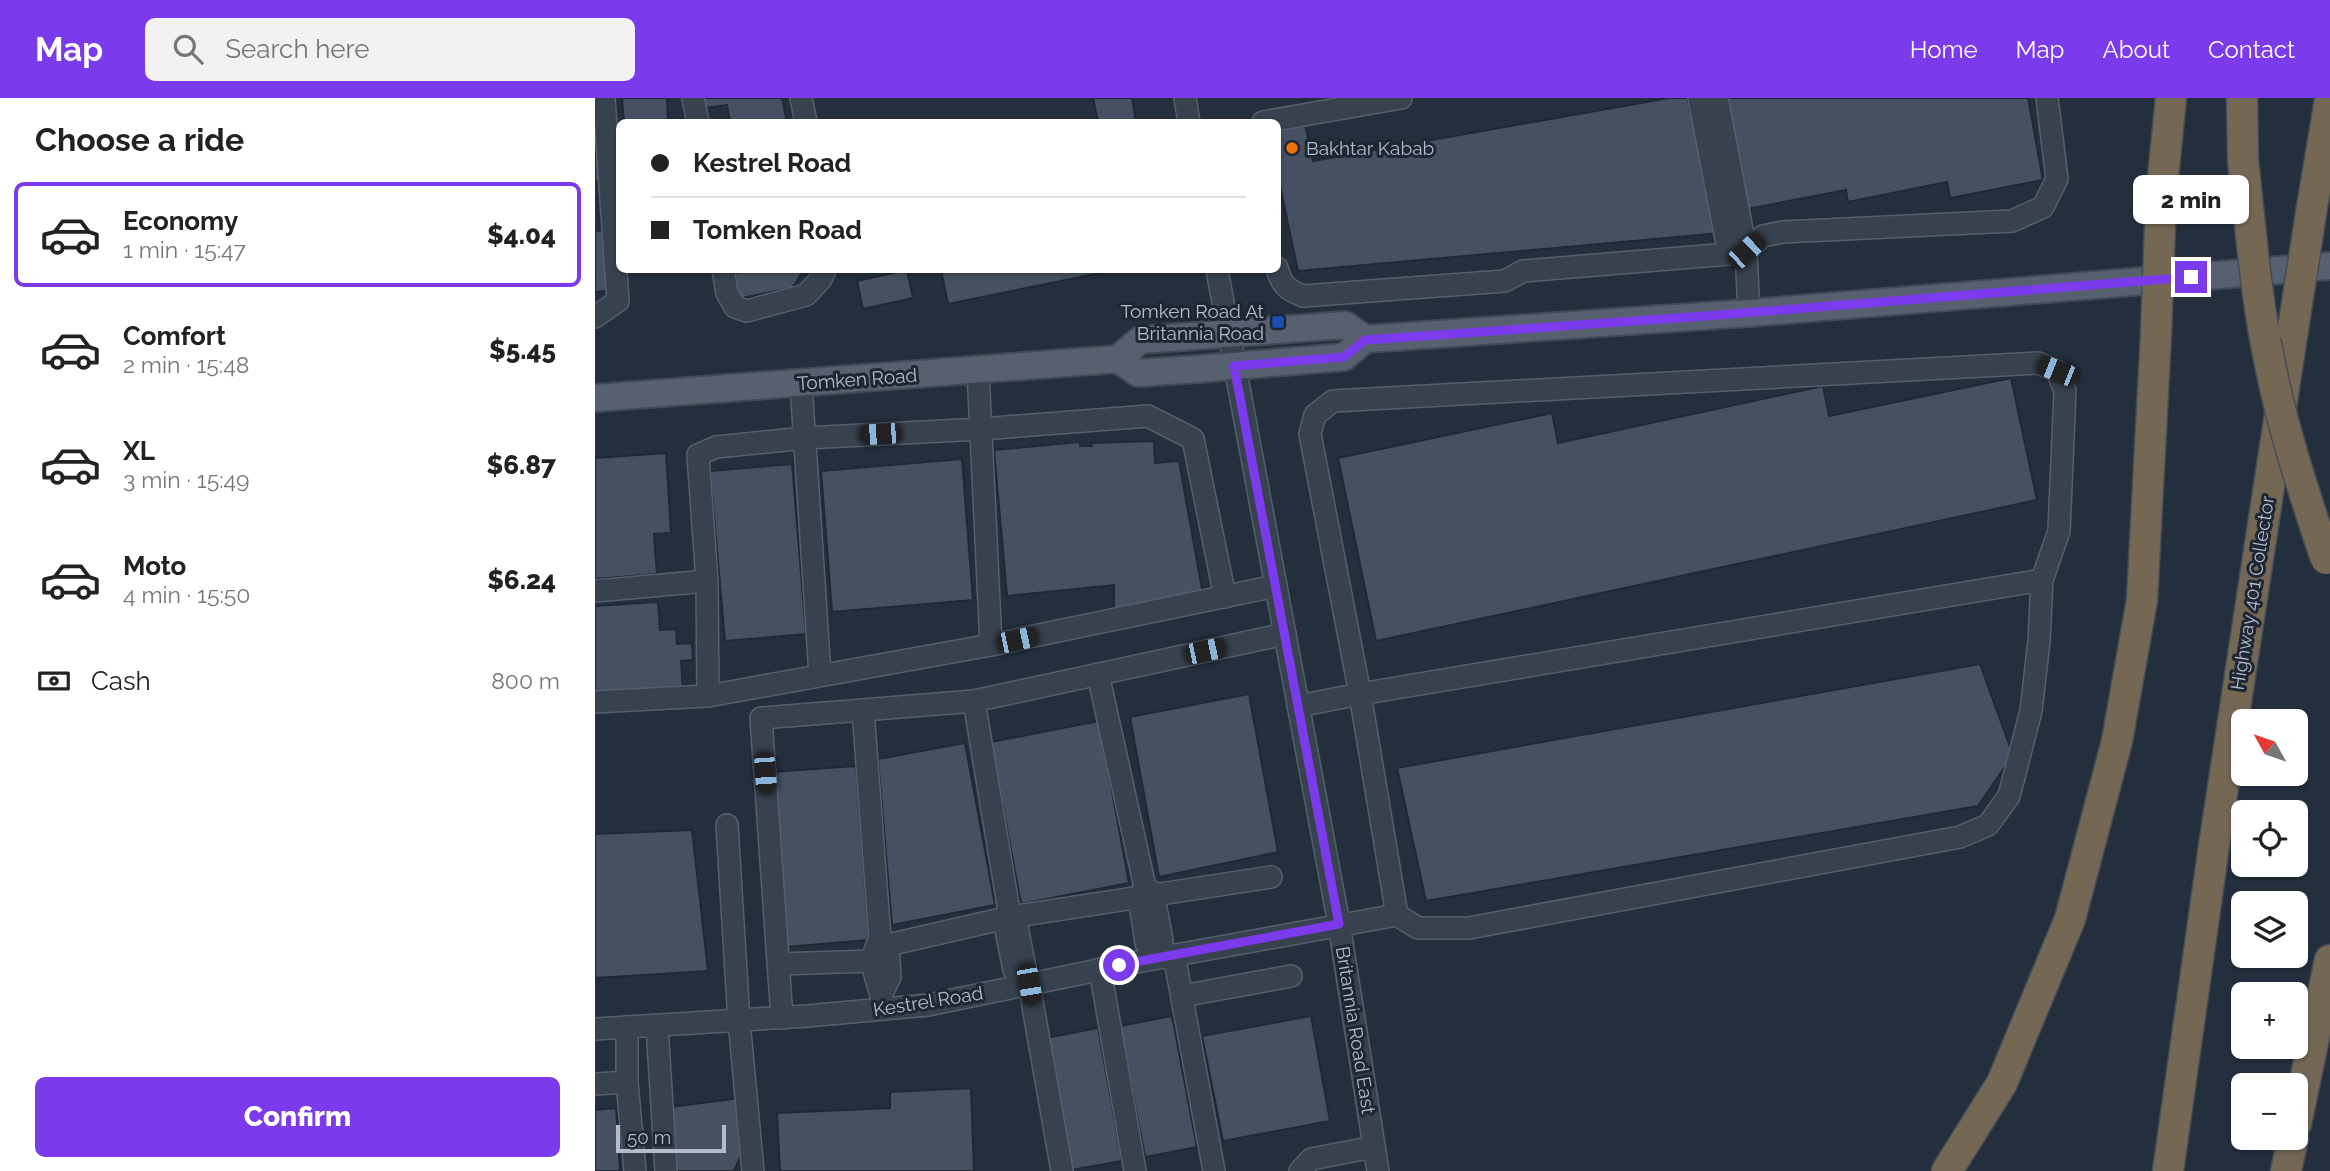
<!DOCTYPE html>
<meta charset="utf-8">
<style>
body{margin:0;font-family:Raleway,sans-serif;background:#f2f2f2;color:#222;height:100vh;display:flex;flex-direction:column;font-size:26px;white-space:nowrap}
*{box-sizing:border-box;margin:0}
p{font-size:23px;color:#767676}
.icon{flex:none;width:38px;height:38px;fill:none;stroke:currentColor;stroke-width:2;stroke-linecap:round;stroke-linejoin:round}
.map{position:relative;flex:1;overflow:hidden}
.details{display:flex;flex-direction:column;background:#fff;width:595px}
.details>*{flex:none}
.hud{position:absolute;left:21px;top:21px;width:665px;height:154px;border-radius:10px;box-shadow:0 2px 5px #0004;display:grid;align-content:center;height:154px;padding:0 35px;background:#fff}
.needle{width:46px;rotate:310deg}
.tools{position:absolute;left:1636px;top:611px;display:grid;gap:14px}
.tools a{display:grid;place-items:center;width:77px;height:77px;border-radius:10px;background:#fff;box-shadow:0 2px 5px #0004;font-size:35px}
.scale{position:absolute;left:21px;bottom:18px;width:110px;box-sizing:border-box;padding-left:7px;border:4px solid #b4bcc9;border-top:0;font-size:19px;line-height:24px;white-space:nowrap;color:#b4bcc9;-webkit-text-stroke:5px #1d2633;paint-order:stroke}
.end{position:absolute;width:32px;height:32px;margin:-16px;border:9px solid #7c3aed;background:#fff;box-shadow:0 0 0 4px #fff}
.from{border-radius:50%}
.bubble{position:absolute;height:49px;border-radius:10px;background:#fff;box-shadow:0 2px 5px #0004;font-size:23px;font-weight:800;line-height:49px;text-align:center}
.car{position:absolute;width:21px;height:42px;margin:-21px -10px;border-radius:9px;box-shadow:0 0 5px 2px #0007;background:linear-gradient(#222 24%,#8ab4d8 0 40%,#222 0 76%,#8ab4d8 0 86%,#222 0)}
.hud b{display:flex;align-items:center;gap:24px;height:66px;font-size:26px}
.hud b+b{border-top:2px solid #e0e0e0}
.hud i{width:18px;height:18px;background:#222}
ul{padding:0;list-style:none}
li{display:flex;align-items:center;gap:21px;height:105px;margin:0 14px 10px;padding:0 21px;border:4px solid transparent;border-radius:10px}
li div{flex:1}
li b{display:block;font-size:26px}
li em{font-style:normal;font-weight:800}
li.selected{border-color:#7c3aed}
li>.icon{width:63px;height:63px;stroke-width:1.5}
h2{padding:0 35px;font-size:32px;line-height:84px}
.pay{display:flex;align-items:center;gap:18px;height:77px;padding:0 35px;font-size:26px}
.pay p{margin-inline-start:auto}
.cta{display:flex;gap:14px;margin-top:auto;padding:14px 35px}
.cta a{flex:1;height:80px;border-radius:10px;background:#7c3aed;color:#fff;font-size:28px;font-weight:800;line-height:80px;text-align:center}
header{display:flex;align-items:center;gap:42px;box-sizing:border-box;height:98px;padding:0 35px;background:#7c3aed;color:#fff}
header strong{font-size:33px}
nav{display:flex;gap:38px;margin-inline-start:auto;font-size:24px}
.search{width:490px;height:63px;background:#f2f2f2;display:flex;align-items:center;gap:18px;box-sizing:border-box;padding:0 24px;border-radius:10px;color:#767676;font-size:26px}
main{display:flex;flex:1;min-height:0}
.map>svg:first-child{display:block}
.building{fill:#455162;stroke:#1f2835;stroke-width:2}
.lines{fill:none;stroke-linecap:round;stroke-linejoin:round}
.minor-casing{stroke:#565f6c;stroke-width:24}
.major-casing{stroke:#414a57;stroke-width:30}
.highway-casing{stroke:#434c59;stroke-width:33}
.minor{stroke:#38414e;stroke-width:21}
.major{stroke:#56606e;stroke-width:26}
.highway{stroke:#746855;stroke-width:30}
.highway-bridge-casing{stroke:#434c59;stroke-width:33;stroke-linecap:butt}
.highway-bridge{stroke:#746855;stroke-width:30}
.route{stroke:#7c3aed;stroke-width:9}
.food-dot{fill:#e8710a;stroke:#1d2633;stroke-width:2.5}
.transit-dot{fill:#1a4fb4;stroke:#1d2633;stroke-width:2.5}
.labels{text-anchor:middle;stroke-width:6;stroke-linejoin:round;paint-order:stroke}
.poi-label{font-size:19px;fill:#b4bcc9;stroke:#1d2633;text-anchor:start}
.street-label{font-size:19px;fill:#b4bcc9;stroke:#1d2633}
</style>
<header>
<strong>Map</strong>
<div class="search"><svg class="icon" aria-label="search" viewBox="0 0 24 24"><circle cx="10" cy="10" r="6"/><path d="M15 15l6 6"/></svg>Search here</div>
<nav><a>Home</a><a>Map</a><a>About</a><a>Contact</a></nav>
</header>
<main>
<section class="details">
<h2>Choose a ride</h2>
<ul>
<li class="selected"><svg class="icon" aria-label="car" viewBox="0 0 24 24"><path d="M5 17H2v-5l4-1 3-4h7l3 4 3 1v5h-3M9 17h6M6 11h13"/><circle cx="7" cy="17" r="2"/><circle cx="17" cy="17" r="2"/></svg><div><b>Economy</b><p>1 min · 15:47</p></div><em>$4.04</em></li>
<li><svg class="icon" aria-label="car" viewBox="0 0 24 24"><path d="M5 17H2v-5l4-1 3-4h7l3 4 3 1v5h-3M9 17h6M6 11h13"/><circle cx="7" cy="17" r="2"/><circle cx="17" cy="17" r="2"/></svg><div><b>Comfort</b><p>2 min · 15:48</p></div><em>$5.45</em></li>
<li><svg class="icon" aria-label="car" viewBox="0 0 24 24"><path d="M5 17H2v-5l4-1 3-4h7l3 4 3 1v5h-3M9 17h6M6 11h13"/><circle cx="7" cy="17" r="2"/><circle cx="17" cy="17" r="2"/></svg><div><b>XL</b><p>3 min · 15:49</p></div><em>$6.87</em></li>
<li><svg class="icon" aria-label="car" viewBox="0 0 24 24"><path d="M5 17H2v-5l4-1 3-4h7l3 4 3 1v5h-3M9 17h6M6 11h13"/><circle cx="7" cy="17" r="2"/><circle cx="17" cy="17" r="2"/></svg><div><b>Moto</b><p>4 min · 15:50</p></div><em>$6.24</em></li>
</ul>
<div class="pay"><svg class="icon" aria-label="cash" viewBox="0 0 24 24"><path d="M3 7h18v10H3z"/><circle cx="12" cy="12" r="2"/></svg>Cash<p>800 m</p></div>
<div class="cta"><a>Confirm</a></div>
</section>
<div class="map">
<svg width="1735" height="1073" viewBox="0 0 1735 1073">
<rect width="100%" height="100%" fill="#242f3e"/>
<g class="building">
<polygon points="27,0 72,0 73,24 29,24"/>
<polygon points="101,0 187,0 192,24 135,24 132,7 103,11"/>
<polygon points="498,0 537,0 541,24 503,24"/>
<polygon points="1074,0 1092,0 1126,135 703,173 682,74 682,31 710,26 718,63"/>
<polygon points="1131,0 1433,0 1448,82 1355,100 1352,84 1253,104 1251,92 1152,111"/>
<polygon points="0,12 5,83 0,83"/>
<polygon points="9,132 13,193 0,194 0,133"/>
<polygon points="157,172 209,172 197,190 141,201 136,176"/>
<polygon points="312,172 318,200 268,211 262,183"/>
<polygon points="346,172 509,172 510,174 353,206"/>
<polygon points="1416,280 1442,402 781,543 743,360 957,315 963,345 1228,288 1234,318"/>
<polygon points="559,343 560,365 584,363 608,497 519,514 519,487 412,498 399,352 485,344 485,348 497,348 496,345"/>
<polygon points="71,355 76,435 59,436 62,476 0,481 0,360"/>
<polygon points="367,361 378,502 237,514 226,373"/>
<polygon points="197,366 211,536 130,543 115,373"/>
<polygon points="63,504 65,532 81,531 82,546 97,545 98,562 86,563 88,593 0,599 0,508"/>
<polygon points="1385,566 1418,657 1383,708 831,803 802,670"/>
<polygon points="654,596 683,754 564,779 535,619"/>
<polygon points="504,623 534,785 426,806 396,644"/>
<polygon points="370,645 400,807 297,827 283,661"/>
<polygon points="261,668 274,842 190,849 177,674"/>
<polygon points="97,732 113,873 0,880 0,736"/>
<polygon points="577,918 602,1049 550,1059 525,928"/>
<polygon points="716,918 735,1023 628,1043 607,938"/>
<polygon points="503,930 527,1063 476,1072 451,940"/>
<polygon points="376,990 379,1073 185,1073 182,1015 295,1010 295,994"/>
<polygon points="146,1000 148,1053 139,1073 81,1073 75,1009"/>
<polygon points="21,1010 25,1073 0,1073 0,1012"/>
</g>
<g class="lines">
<g class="minor-casing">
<g id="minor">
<polyline points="98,0 103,24"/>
<polyline points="206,0 211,24"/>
<polyline points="590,0 594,24"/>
<polyline points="1104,0 1134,156"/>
<polyline points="1122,0 1151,153 1154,215"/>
<polyline points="668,24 806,0"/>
<path d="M682 170C686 186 692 192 708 198L910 183 928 173 1134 156 1151 153 1168 138 1188 134 1417 123 1448 109 1462 81 1452 0"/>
<polyline points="128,172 132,195 140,209 152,213 211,197 226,181 230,172"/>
<polyline points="622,172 744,826 783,1073"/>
<polyline points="0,219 23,203 9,0"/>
<polyline points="383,272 396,547"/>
<polyline points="206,285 225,577"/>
<polyline points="0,493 112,483 103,357 121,349 210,340 386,331 553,318 598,341 630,499"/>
<polyline points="503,576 550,789"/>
<polyline points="113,598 396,547 681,488"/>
<polyline points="0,604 113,598 112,483"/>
<polyline points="268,612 379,603 690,536"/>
<polyline points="132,727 144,923 158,1073"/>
<polyline points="802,817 765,596 1447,482"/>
<polyline points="416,824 422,829 430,869 425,875 419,872 411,832 416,824 415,819 676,779"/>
<polyline points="293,847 415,819 379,603"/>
<polyline points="560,849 551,845 544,799 550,789 558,795 567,842 560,849 561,860"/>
<polyline points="579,857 619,1073"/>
<polyline points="184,866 278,863"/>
<polyline points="505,871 540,1073"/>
<polyline points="434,886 467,1073"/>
<path d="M287 895 295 879 293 847 285 840C269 872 286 881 288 911"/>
<polyline points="587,898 696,878"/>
<polyline points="187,920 166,620 268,612 285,840"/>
<polyline points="62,928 71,1073"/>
<polyline points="0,931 212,918 333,907 542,864 802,817 823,830 874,830 1365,739 1393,727 1414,698 1436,613 1444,543 1447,482 1464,433 1470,293 1462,273 1443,265 738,303 720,317 715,336 765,596 703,608"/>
<polyline points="32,984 40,1073"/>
<polyline points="0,986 32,984 32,929"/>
<polyline points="705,1073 716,1061 779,1049"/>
</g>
</g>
<g class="major-casing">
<g id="major">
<polyline points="523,261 543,275 603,271 749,259 770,241 1154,215 1735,168"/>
<polyline points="0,300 523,261 545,242 750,227 770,241"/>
</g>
</g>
<g class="highway-casing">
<g id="highway">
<polyline points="1647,0 1648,62 1654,118"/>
<polyline points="1566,99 1576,0"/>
<polyline points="1717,109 1735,2"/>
<polyline points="1701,1026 1735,862"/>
<polyline points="1352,1073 1407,985 1475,821 1522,643 1547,502 1561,236"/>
<polyline points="1573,1073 1619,748 1698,231"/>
<polyline points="1691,1073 1698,1040"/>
</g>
</g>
<use href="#minor" class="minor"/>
<use href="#major" class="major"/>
<use href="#highway" class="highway"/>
<g class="highway-bridge-casing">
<g id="highway-bridge">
<path d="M1654 118C1659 166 1664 213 1674 261 1687 329 1709 395 1731 461"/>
<polyline points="1698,231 1717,109"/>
<polyline points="1561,236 1566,99"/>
</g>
</g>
<use href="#highway-bridge" class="highway-bridge"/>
</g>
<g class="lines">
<polyline class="route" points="524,867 744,826 639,268 749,259 770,242 1111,218 1596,179"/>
</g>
<circle class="food-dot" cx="697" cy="50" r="7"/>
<rect class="transit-dot" x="676" y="217" width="14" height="14" rx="3.5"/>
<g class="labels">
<g class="poi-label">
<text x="711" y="57">Bakhtar Kabab</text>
<text x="669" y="220" text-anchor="end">Tomken Road At<tspan x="669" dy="22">Britannia Road</tspan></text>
</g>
<g class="street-label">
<text transform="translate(262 281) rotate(-4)" y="7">Tomken Road</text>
<text transform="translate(1657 495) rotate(-81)" y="7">Highway 401 Collector</text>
<text transform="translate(333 903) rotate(-9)" y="7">Kestrel Road</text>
<text transform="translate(761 932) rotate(81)" y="7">Britannia Road East</text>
</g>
</g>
</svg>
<div class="tools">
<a><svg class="needle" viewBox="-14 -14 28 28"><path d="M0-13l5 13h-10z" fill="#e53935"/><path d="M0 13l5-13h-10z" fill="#767676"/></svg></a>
<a><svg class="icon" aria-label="locate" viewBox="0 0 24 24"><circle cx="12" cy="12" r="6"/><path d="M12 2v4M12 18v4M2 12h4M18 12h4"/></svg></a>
<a><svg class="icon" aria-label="layers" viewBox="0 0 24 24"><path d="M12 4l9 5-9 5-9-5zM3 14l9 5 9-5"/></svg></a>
<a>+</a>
<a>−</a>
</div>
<div class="scale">50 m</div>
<i class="end from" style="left:524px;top:867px"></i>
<i class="end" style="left:1596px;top:179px"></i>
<div class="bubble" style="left:1538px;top:77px;width:116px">2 min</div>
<i class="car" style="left:1151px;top:153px;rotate:47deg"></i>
<i class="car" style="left:1462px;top:273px;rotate:292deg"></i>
<i class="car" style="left:285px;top:336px;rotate:267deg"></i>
<i class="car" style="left:422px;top:542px;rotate:78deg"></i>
<i class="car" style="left:610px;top:553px;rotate:78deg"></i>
<i class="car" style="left:170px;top:675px;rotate:176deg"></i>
<i class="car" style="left:434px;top:886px;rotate:170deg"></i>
<div class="hud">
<b><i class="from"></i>Kestrel Road</b>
<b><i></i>Tomken Road</b>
</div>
</div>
</main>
